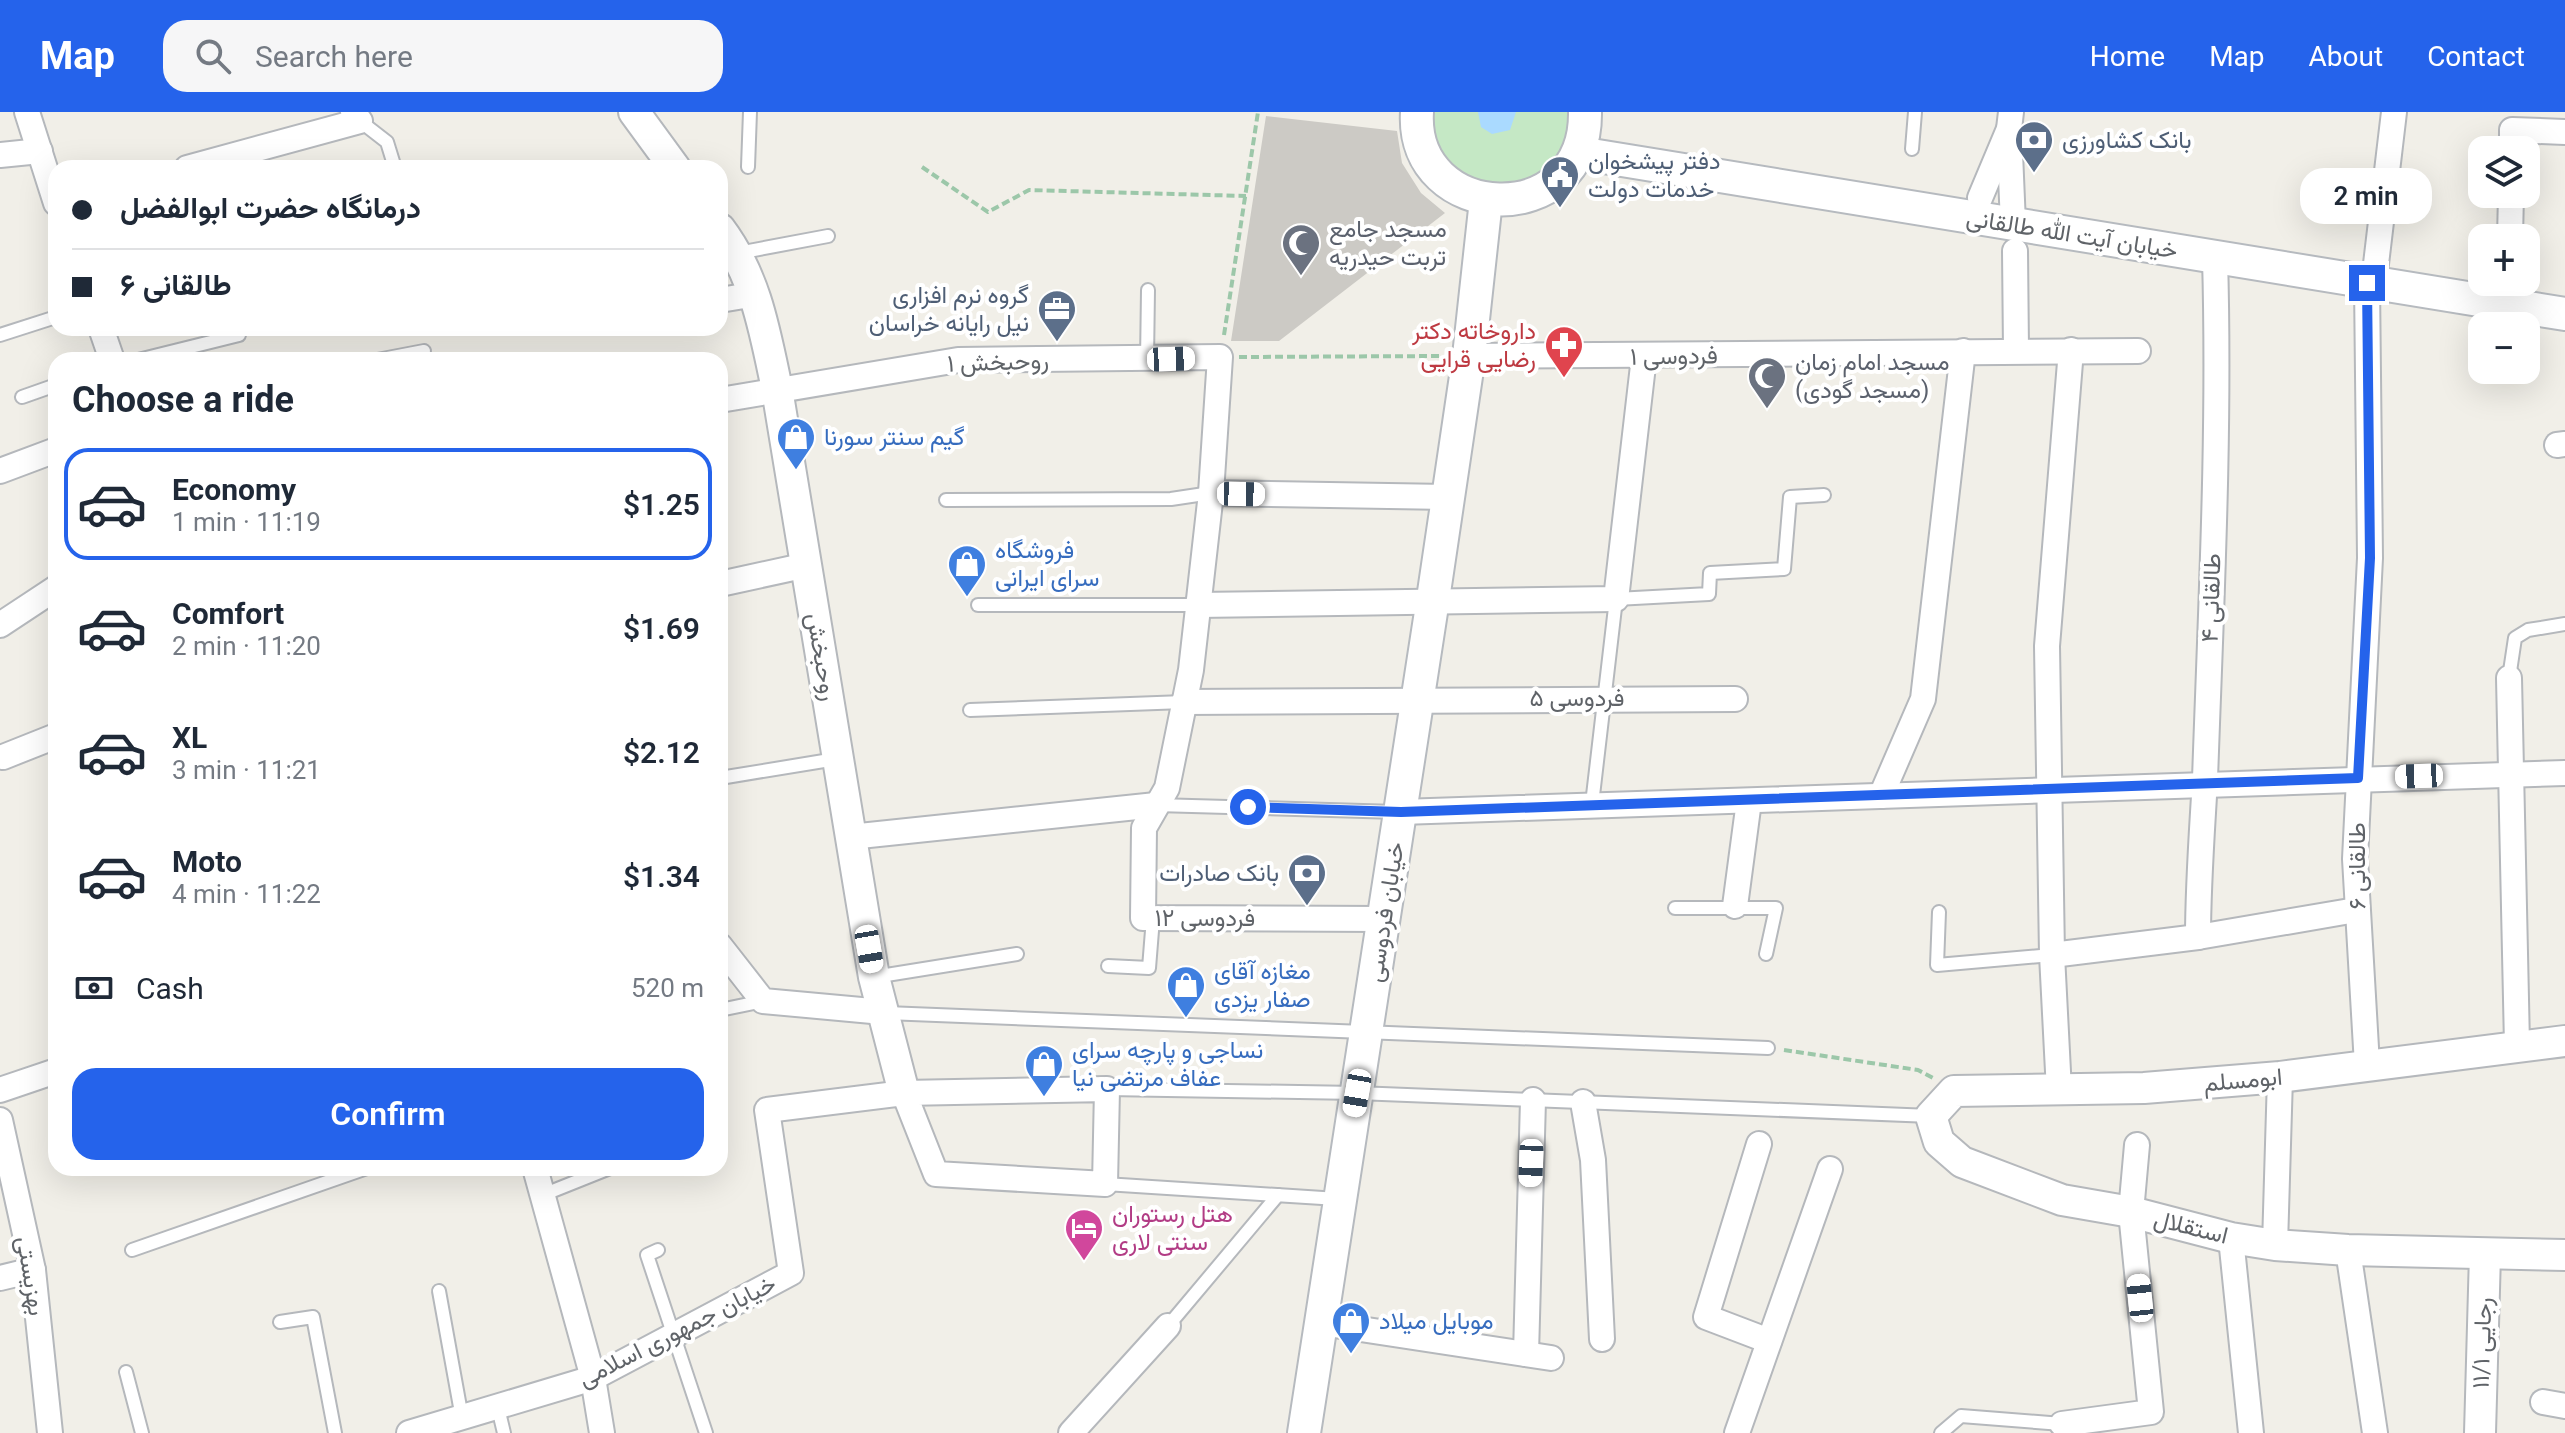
<!DOCTYPE html>
<meta charset="utf-8">
<style>
body{margin:0;font-family:Roboto,Vazirmatn,sans-serif;background:#f6f6f7;color:#1f2937;height:100vh;display:flex;flex-direction:column;font-size:30px;white-space:nowrap}
*{box-sizing:border-box;margin:0}
p{font-size:26px;color:#747a83}
.icon{flex:none;width:44px;height:44px;fill:none;stroke:currentColor;stroke-width:2;stroke-linecap:round;stroke-linejoin:round}
.map{position:relative;flex:1;overflow:hidden}
.panel{position:absolute;left:48px;top:240px;width:680px;height:824px;display:flex;flex-direction:column;background:#fff;border-radius:24px;box-shadow:0 8px 32px #0002}
.panel>*{flex:none}
.hud{position:absolute;left:48px;top:48px;width:680px;height:176px;border-radius:24px;box-shadow:0 8px 32px #0002;display:grid;align-content:center;height:176px;padding:0 24px;background:#fff}
.fabs{position:absolute;left:2468px;top:24px;display:grid;gap:16px}
.fabs a{display:grid;place-items:center;width:72px;height:72px;border-radius:16px;background:#fff;box-shadow:0 8px 32px #0002;font-size:40px}
.end{position:absolute;width:36px;height:36px;margin:-18px;border:10px solid #2563eb;background:#fff;box-shadow:0 0 0 4px #fff}
.from{border-radius:50%}
.bubble{position:absolute;height:56px;border-radius:24px;background:#fff;box-shadow:0 8px 32px #0002;font-size:26px;font-weight:600;line-height:56px;text-align:center}
.car{position:absolute;width:24px;height:48px;margin:-24px -12px;border-radius:10px;box-shadow:0 0 6px 2px #0007;background:linear-gradient(#fff 24%,#345 0 40%,#fff 0 76%,#345 0 86%,#fff 0)}
.hud b{display:flex;align-items:center;gap:28px;height:76px;font-size:30px}
.hud b+b{border-top:2px solid #e0e1e3}
.hud i{width:20px;height:20px;background:#1f2937}
ul{padding:0;list-style:none}
li{display:flex;align-items:center;gap:24px;height:112px;margin:0 16px 12px;padding:0 8px;border:4px solid transparent;border-radius:24px}
li div{flex:1}
li b{display:block;font-size:30px}
li em{font-style:normal;font-weight:600}
li.active{border-color:#2563eb}
li>.icon{width:72px;height:72px;stroke-width:1.5}
h2{padding:0 24px;font-size:36px;line-height:96px}
.pay{display:flex;align-items:center;gap:20px;height:88px;padding:0 24px;font-size:30px}
.pay p{margin-inline-start:auto}
.action{display:flex;gap:16px;margin-top:auto;padding:16px 24px}
.action a{flex:1;height:92px;border-radius:24px;background:#2563eb;color:#fff;font-size:32px;font-weight:600;line-height:92px;text-align:center}
header{display:flex;align-items:center;gap:48px;box-sizing:border-box;height:112px;padding:0 40px;background:#2563eb;color:#fff}
header strong{font-size:38px}
nav{display:flex;gap:44px;margin-inline-start:auto;font-size:28px}
.search{width:560px;height:72px;background:#f6f6f7;display:flex;align-items:center;gap:20px;box-sizing:border-box;padding:0 28px;border-radius:24px;color:#747a83;font-size:30px}
.map>svg:first-child{display:block}
.green{fill:#c5e8c5}
.water{fill:#aadaff}
.building{fill:#cccac5}
.lines{fill:none;stroke-linecap:round;stroke-linejoin:round}
.service-casing{stroke:#b5b8bc;stroke-width:16}
.minor-casing{stroke:#b5b8bc;stroke-width:28}
.tertiary-casing{stroke:#b5b8bc;stroke-width:34}
.secondary-casing{stroke:#b6babf;stroke-width:36}
.path{stroke:#9cc7a9;stroke-width:4;stroke-dasharray:8 4;stroke-linecap:butt}
.service{stroke:#fff;stroke-width:12}
.minor{stroke:#fff;stroke-width:24}
.tertiary{stroke:#fff;stroke-width:30}
.secondary{stroke:#fff;stroke-width:32}
.route{stroke:#2563eb;stroke-width:10}
.labels{text-anchor:middle;stroke-width:8;stroke-linejoin:round;paint-order:stroke}
.service-label{font-size:24px;fill:#4e5e75;stroke:#fff;text-anchor:start}
.worship-label{font-size:24px;fill:#5b616d;stroke:#fff;text-anchor:start}
.street-label{font-size:24px;fill:#5f6368;stroke:#fff}
.health-label{font-size:24px;fill:#be3a42;stroke:#fff;text-anchor:end}
.shop-label{font-size:24px;fill:#366cbe;stroke:#fff;text-anchor:start}
.hotel-label{font-size:24px;fill:#b23c85;stroke:#fff;text-anchor:start}
</style>
<header>
<strong>Map</strong>
<div class="search"><svg class="icon" aria-label="search" viewBox="0 0 24 24"><circle cx="10" cy="10" r="6"/><path d="M15 15l6 6"/></svg>Search here</div>
<nav><a>Home</a><a>Map</a><a>About</a><a>Contact</a></nav>
</header>
<div class="map">
<svg width="2565" height="1321" viewBox="0 0 2565 1321">
<rect width="100%" height="100%" fill="#f1efe8"/>
<polygon class="green" points="1426,0 1575,0 1576,18 1543,70 1482,81 1433,42"/>
<polygon class="water" points="1478,0 1516,0 1510,18 1492,22 1481,15"/>
<polygon class="building" points="1266,4 1397,19 1402,51 1421,81 1445,101 1279,229 1231,229"/>
<g class="lines">
<g class="service-casing">
<g id="service">
<polyline points="360,9 387,30 395,56"/>
<polyline points="1912,37 1915,0"/>
<polyline points="748,55 750,0"/>
<polyline points="738,141 828,124"/>
<polyline points="0,223 56,205"/>
<polyline points="138,248 239,223"/>
<polyline points="377,248 424,239"/>
<polyline points="1147,248 1148,178"/>
<polyline points="22,285 56,273"/>
<polyline points="946,388 1171,387 1211,381"/>
<polyline points="978,493 1197,493"/>
<polyline points="2509,566 2515,526 2528,518 2565,512"/>
<polyline points="970,598 1184,590"/>
<polyline points="720,666 836,647"/>
<polyline points="1592,692 1616,487 1709,482 1710,461 1784,457 1790,385 1824,383"/>
<polyline points="1156,693 1397,700"/>
<polyline points="1675,796 1776,796 1766,842"/>
<polyline points="1939,800 1937,853 2052,843"/>
<polyline points="1108,854 1149,856 1153,806"/>
<polyline points="874,865 1017,842"/>
<polyline points="720,898 763,889"/>
<polyline points="886,901 1768,936"/>
<polyline points="1107,977 1357,981 1931,1004"/>
<polyline points="1105,1072 1338,1087"/>
<polyline points="545,1082 610,1056"/>
<polyline points="132,1138 367,1056"/>
<polyline points="658,1138 647,1143 706,1321"/>
<polyline points="439,1179 462,1306"/>
<polyline points="280,1210 313,1205 335,1321"/>
<polyline points="1168,1214 1278,1083"/>
<polyline points="126,1260 142,1321"/>
<polyline points="498,1296 504,1321"/>
<polyline points="1941,1321 1961,1304 2062,1312"/>
</g>
</g>
<g class="minor-casing">
<g id="minor">
<polyline points="27,0 56,91"/>
<polyline points="2009,17 2013,112"/>
<polyline points="2512,38 2512,18 2565,20"/>
<polyline points="0,43 40,39"/>
<polyline points="187,56 360,9 353,0"/>
<polyline points="1980,86 2009,17 2011,0"/>
<polyline points="2510,126 2511,82"/>
<polyline points="2015,139 2016,238"/>
<polyline points="2376,152 2394,0"/>
<polyline points="2367,171 2370,446 2355,747 2367,953"/>
<polyline points="2509,174 2509,170"/>
<polyline points="720,188 756,182"/>
<polyline points="101,216 112,248"/>
<polyline points="1469,244 2138,239"/>
<polyline points="720,288 958,248 1220,245 1211,381 1191,558 1167,676 1144,716 1143,806 1384,807"/>
<polyline points="2557,333 2565,332"/>
<polyline points="0,359 56,338"/>
<polyline points="1211,381 1448,385"/>
<polyline points="720,472 807,453"/>
<polyline points="1197,493 1616,487 1644,245"/>
<polyline points="0,513 56,476"/>
<polyline points="2509,566 2517,933"/>
<polyline points="1184,590 1735,587"/>
<polyline points="3,645 56,624"/>
<polyline points="1881,684 1923,587 1963,239"/>
<polyline points="1401,700 2565,661"/>
<polyline points="850,725 1156,693"/>
<polyline points="1735,794 1749,689"/>
<path d="M2198 825C2198 772 2202 720 2205 667 2211 494 2220 320 2215 146"/>
<polyline points="720,834 763,889 883,900"/>
<polyline points="2052,843 2198,825 2356,798"/>
<polyline points="0,978 56,959"/>
<polyline points="2059,979 2052,843 2047,534 2071,238"/>
<polyline points="1583,990 1593,1048 1602,1227"/>
<polyline points="0,1008 33,1158 50,1321"/>
<polyline points="1759,1032 1706,1205 1769,1229"/>
<polyline points="535,1056 593,1266 602,1321"/>
<polyline points="2231,1126 2251,1321"/>
<polyline points="2275,1133 2280,965"/>
<polyline points="2348,1138 2375,1321"/>
<polyline points="0,1166 33,1158"/>
<polyline points="1321,1211 1551,1246"/>
<polyline points="1526,1242 1533,988"/>
<polyline points="2543,1290 2565,1294"/>
<polyline points="2062,1312 2151,1300 2131,1100 2137,1033"/>
<polyline points="409,1321 593,1266 791,1161 767,998 904,981 1107,977 1105,1072 936,1062 904,981"/>
<polyline points="1071,1321 1168,1214"/>
<polyline points="1737,1321 1830,1057"/>
</g>
</g>
<g class="tertiary-casing">
<g id="tertiary">
<polyline points="634,0 675,56"/>
<path d="M720 117C756 165 765 220 777 277L874 865 904 981"/>
<polyline points="2565,929 2280,965 2144,976 1954,979 1931,1004 1939,1030 1962,1050 2062,1088 2131,1100 2231,1126 2275,1133 2348,1138 2565,1143"/>
<polyline points="2480,1321 2485,1142"/>
</g>
</g>
<g class="secondary-casing">
<g id="secondary">
<path d="M1417 0C1410 112 1587 121 1585 0"/>
<polyline points="1579,41 2565,202"/>
<polyline points="1304,1321 1433,487 1469,244 1486,88"/>
</g>
</g>
<g class="path">
<polyline points="922,55 988,100 1029,78 1246,84"/>
<polyline points="1224,223 1258,0"/>
<polyline points="1239,245 1443,244"/>
<polyline points="1784,938 1918,958 1935,967"/>
</g>
<use href="#service" class="service"/>
<use href="#minor" class="minor"/>
<use href="#tertiary" class="tertiary"/>
<use href="#secondary" class="secondary"/>
</g>
<g class="lines">
<polyline class="route" points="1248,695 1401,700 2358,666 2370,446 2367,171"/>
</g>
<defs>
<g id="bank-pin" transform="scale(2)"><path d="M0 17L-7.5 6A9.5 9.5 0 1 1 7.5 6Z" fill="#5c6f8a" stroke="#fff"/><path d="M-6-4H6V4H-6ZM0-2.3a2.3 2.3 0 1 0 0 4.6a2.3 2.3 0 1 0 0-4.6Z" fill="#fff"/></g>
<g id="civic-pin" transform="scale(2)"><path d="M0 17L-7.5 6A9.5 9.5 0 1 1 7.5 6Z" fill="#5c6f8a" stroke="#fff"/><path d="M-.6-6.5H3V-4.5H.6V-3L4-1V1h2V6H-6V1h2V-1L-.6-3ZM-1.2 2.5V6h2.4V2.5Z" fill="#fff"/></g>
<g id="mosque-pin" transform="scale(2)"><path d="M0 17L-7.5 6A9.5 9.5 0 1 1 7.5 6Z" fill="#6b7280" stroke="#fff"/><path d="M3.5-4.9A6 6 0 1 0 3.5 4.9A5 5 0 1 1 3.5-4.9Z" fill="#fff"/></g>
<g id="office-pin" transform="scale(2)"><path d="M0 17L-7.5 6A9.5 9.5 0 1 1 7.5 6Z" fill="#5c6f8a" stroke="#fff"/><path d="M-6-3h4V-5.5h4V-3h4V5H-6ZM-1-4.5V-3h2v-1.5ZM-6 0V1H6V0Z" fill="#fff"/></g>
<g id="pharmacy-pin" transform="scale(2)"><path d="M0 17L-7.5 6A9.5 9.5 0 1 1 7.5 6Z" fill="#e0444e" stroke="#fff"/><path d="M-2-6h4v4h4v4h-4v4h-4v-4h-4v-4h4Z" fill="#fff"/></g>
<g id="shop-pin" transform="scale(2)"><path d="M0 17L-7.5 6A9.5 9.5 0 1 1 7.5 6Z" fill="#3f7fe0" stroke="#fff"/><path d="M-5-2.5h2.3a2.7 3.5 0 0 1 5.4 0H5L5.5 6h-11ZM-1.5-2.5h3a1.5 2.3 0 0 0-3 0Z" fill="#fff"/></g>
<g id="hotel-pin" transform="scale(2)"><path d="M0 17L-7.5 6A9.5 9.5 0 1 1 7.5 6Z" fill="#d1479c" stroke="#fff"/><path d="M-6-4.5h1.5V1H6V5H4.5V3h-9V5H-6ZM-4 0a1.8 1.8 0 1 1 3.6 0ZM.5 0V-2.5h3Q6-2.5 6 0Z" fill="#fff"/></g>
</defs>
<g fill-rule="evenodd">
<use href="#bank-pin" x="2034" y="28"/>
<use href="#civic-pin" x="1560" y="63"/>
<use href="#mosque-pin" x="1301" y="131"/>
<use href="#office-pin" x="1057" y="197"/>
<use href="#pharmacy-pin" x="1564" y="233"/>
<use href="#mosque-pin" x="1767" y="264"/>
<use href="#shop-pin" x="796" y="325"/>
<use href="#shop-pin" x="967" y="452"/>
<use href="#bank-pin" x="1307" y="761"/>
<use href="#shop-pin" x="1186" y="873"/>
<use href="#shop-pin" x="1044" y="952"/>
<use href="#hotel-pin" x="1084" y="1116"/>
<use href="#shop-pin" x="1351" y="1209"/>
</g>
<g class="labels">
<g class="service-label">
<text x="2062" y="36">بانک کشاورزی</text>
<text x="1588" y="57">دفتر پیشخوان<tspan x="1588" dy="28">خدمات دولت</tspan></text>
<text x="1029" y="191" text-anchor="end">گروه نرم افزاری<tspan x="1029" dy="28">نیل رایانه خراسان</tspan></text>
<text x="1279" y="769" text-anchor="end">بانک صادرات</text>
</g>
<g class="worship-label">
<text x="1329" y="125">مسجد جامع<tspan x="1329" dy="28">تربت حیدریه</tspan></text>
<text x="1795" y="258">مسجد امام زمان<tspan x="1795" dy="28">(مسجد گودی)</tspan></text>
</g>
<g class="street-label">
<text transform="translate(2072 122) rotate(9)" y="8">خیابان آیت الله طالقانی</text>
<text transform="translate(1674 244) rotate(-1)" y="8">فردوسی ۱</text>
<text transform="translate(998 250) rotate(-2)" y="8">روحبخش ۱</text>
<text transform="translate(2211 486) rotate(-88)" y="8">طالقانی ۴</text>
<text transform="translate(822 545) rotate(80)" y="8">روحبخش</text>
<text x="1577" y="594">فردوسی ۵</text>
<text transform="translate(2357 754) rotate(-90)" y="8">طالقانی ۶</text>
<text transform="translate(1385 800) rotate(-81)" y="8">خیابان فردوسی</text>
<text x="1205" y="814">فردوسی ۱۲</text>
<text transform="translate(2243 968) rotate(-5)" y="8">ابومسلم</text>
<text transform="translate(2191 1115) rotate(14)" y="8">استقلال</text>
<text transform="translate(31 1164) rotate(81)" y="8">بهزیستی</text>
<text transform="translate(677 1219) rotate(-27)" y="8">خیابان جمهوری اسلامی</text>
<text transform="translate(2482 1231) rotate(-88)" y="8">رجایی ۱۱/۱</text>
</g>
<g class="health-label">
<text x="1536" y="227">داروخاته دکتر<tspan x="1536" dy="28">رضایی قرایی</tspan></text>
</g>
<g class="shop-label">
<text x="824" y="333">گیم سنتر سورنا</text>
<text x="995" y="446">فروشگاه<tspan x="995" dy="28">سرای ایرانی</tspan></text>
<text x="1214" y="867">مغازه آقای<tspan x="1214" dy="28">صفار یزدی</tspan></text>
<text x="1072" y="946">نساجی و پارچه سرای<tspan x="1072" dy="28">عفاف مرتضی نیا</tspan></text>
<text x="1379" y="1217">موبایل میلاد</text>
</g>
<g class="hotel-label">
<text x="1112" y="1110">هتل رستوران<tspan x="1112" dy="28">سنتی لاری</tspan></text>
</g>
</g>
</svg>
<div class="fabs">
<a><svg class="icon" aria-label="layers" viewBox="0 0 24 24"><path d="M12 4l9 5-9 5-9-5zM3 14l9 5 9-5"/></svg></a>
<a>+</a>
<a>−</a>
</div>
<i class="end from" style="left:1248px;top:695px"></i>
<i class="end" style="left:2367px;top:171px"></i>
<div class="bubble" style="left:2300px;top:56px;width:132px">2 min</div>
<i class="car" style="left:1171px;top:247px;rotate:88deg"></i>
<i class="car" style="left:1241px;top:382px;rotate:91deg"></i>
<i class="car" style="left:2419px;top:664px;rotate:268deg"></i>
<i class="car" style="left:869px;top:837px;rotate:170deg"></i>
<i class="car" style="left:1357px;top:981px;rotate:190deg"></i>
<i class="car" style="left:1531px;top:1051px;rotate:182deg"></i>
<i class="car" style="left:2140px;top:1186px;rotate:354deg"></i>
<div class="hud">
<b><i class="from"></i>درمانگاه حضرت ابوالفضل</b>
<b><i></i>طالقانی ۶</b>
</div>
<section class="panel">
<h2>Choose a ride</h2>
<ul>
<li class="active"><svg class="icon" aria-label="car" viewBox="0 0 24 24"><path d="M5 17H2v-5l4-1 3-4h7l3 4 3 1v5h-3M9 17h6M6 11h13"/><circle cx="7" cy="17" r="2"/><circle cx="17" cy="17" r="2"/></svg><div><b>Economy</b><p>1 min · 11:19</p></div><em>$1.25</em></li>
<li><svg class="icon" aria-label="car" viewBox="0 0 24 24"><path d="M5 17H2v-5l4-1 3-4h7l3 4 3 1v5h-3M9 17h6M6 11h13"/><circle cx="7" cy="17" r="2"/><circle cx="17" cy="17" r="2"/></svg><div><b>Comfort</b><p>2 min · 11:20</p></div><em>$1.69</em></li>
<li><svg class="icon" aria-label="car" viewBox="0 0 24 24"><path d="M5 17H2v-5l4-1 3-4h7l3 4 3 1v5h-3M9 17h6M6 11h13"/><circle cx="7" cy="17" r="2"/><circle cx="17" cy="17" r="2"/></svg><div><b>XL</b><p>3 min · 11:21</p></div><em>$2.12</em></li>
<li><svg class="icon" aria-label="car" viewBox="0 0 24 24"><path d="M5 17H2v-5l4-1 3-4h7l3 4 3 1v5h-3M9 17h6M6 11h13"/><circle cx="7" cy="17" r="2"/><circle cx="17" cy="17" r="2"/></svg><div><b>Moto</b><p>4 min · 11:22</p></div><em>$1.34</em></li>
</ul>
<div class="pay"><svg class="icon" aria-label="cash" viewBox="0 0 24 24"><path d="M3 7h18v10H3z"/><circle cx="12" cy="12" r="2"/></svg>Cash<p>520 m</p></div>
<div class="action"><a>Confirm</a></div>
</section>
</div>
